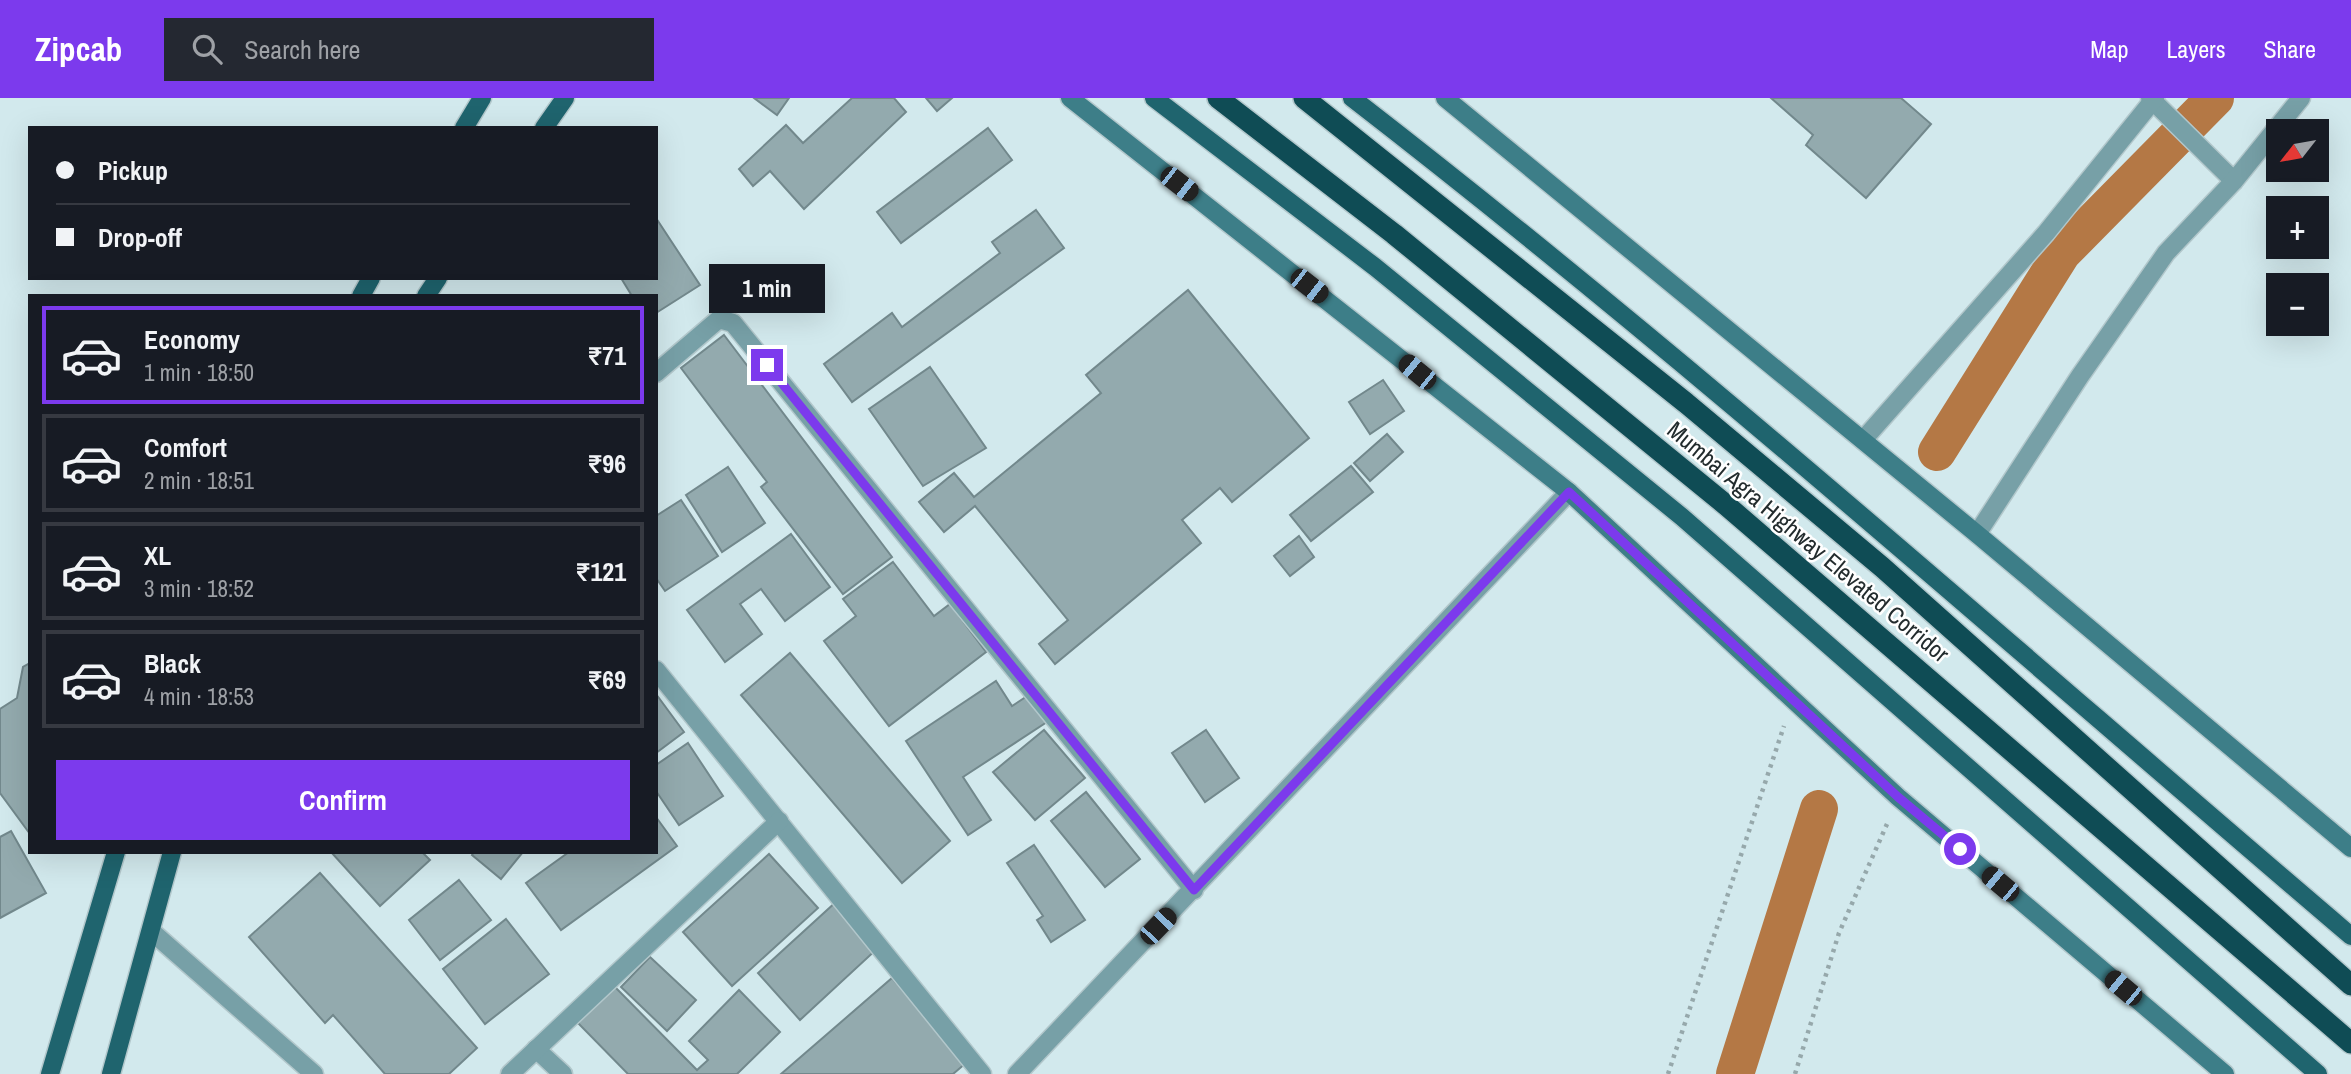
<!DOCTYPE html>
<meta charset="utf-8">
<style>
body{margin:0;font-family:"Archivo Narrow",sans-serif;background:#242831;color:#f1f3f6;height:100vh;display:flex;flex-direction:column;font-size:26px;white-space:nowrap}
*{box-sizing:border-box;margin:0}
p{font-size:23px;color:#9ea1a6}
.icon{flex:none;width:38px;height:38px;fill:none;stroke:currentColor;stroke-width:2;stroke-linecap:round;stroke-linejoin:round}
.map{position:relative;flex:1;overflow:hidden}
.sheet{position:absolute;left:28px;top:196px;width:630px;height:560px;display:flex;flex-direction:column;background:#171b24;border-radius:0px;box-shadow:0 7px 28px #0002}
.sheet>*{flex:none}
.hud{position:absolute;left:28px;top:28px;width:630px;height:154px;border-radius:0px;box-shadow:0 7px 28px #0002;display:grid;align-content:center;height:154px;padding:0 28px;background:#171b24}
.needle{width:46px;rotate:239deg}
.fabs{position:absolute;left:2266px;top:21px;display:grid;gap:14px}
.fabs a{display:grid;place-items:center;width:63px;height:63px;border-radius:0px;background:#171b24;box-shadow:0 7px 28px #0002;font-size:35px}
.end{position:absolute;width:32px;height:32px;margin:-16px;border:9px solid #7c3aed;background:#fff;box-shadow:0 0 0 4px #fff}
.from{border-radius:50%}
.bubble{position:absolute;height:49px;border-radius:0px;background:#171b24;box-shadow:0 7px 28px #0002;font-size:23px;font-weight:700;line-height:49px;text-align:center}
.car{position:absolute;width:21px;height:42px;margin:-21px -10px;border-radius:9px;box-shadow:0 0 5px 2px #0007;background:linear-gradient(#222 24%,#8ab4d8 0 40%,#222 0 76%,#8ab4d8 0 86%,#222 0)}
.hud b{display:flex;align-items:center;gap:24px;height:66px;font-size:26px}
.hud b+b{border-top:2px solid #363941}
.hud i{width:18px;height:18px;background:#f1f3f6}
ul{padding:12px 0 0;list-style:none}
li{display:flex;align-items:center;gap:21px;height:98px;margin:0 14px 10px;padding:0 14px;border:4px solid #363941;border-radius:0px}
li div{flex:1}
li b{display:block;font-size:26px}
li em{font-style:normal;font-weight:700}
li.on{border-color:#7c3aed}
li>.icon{width:63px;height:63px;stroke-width:1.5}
.cta{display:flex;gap:14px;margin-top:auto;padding:14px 28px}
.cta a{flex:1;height:80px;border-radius:0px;background:#7c3aed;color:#fff;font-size:28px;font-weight:700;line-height:80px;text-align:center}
header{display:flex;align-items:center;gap:42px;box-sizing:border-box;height:98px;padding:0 35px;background:#7c3aed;color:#fff}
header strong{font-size:33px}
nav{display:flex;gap:38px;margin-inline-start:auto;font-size:24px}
.search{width:490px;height:63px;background:#242831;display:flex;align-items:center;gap:18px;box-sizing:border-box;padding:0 24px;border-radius:0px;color:#9ea1a6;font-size:26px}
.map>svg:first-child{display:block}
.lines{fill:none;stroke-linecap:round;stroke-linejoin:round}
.canal{stroke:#b47845;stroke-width:38}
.building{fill:#93aaae;stroke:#72888c;stroke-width:2}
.street-casing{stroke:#b2c7cb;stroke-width:21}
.secondary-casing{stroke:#b2c7cb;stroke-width:21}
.primary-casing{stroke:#b2c7cb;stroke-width:21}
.highway-casing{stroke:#b2c7cb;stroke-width:24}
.path{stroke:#96a8ab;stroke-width:4.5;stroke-dasharray:3.5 5;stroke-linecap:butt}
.street{stroke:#77a0a7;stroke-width:18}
.secondary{stroke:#3d7e88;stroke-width:18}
.primary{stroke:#1f646e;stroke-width:18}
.highway{stroke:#0f4c55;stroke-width:21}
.route{stroke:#7c3aed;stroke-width:9}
.labels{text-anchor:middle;stroke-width:5;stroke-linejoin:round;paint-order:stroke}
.street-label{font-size:24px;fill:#232c2e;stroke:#fff}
</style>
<header>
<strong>Zipcab</strong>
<div class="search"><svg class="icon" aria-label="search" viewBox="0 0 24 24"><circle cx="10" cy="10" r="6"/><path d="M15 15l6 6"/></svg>Search here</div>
<nav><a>Map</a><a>Layers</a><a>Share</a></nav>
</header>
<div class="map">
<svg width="2351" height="976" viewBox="0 0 2351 976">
<rect width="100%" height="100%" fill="#d2e9ed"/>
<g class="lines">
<g class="canal">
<polyline points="1937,354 2062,155 2215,0"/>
<polyline points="1735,976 1819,711"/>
</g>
</g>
<g class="building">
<polygon points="754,0 789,0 777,17"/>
<polygon points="852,0 894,0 906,14 804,111 770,73 753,88 739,71 786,27 803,45"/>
<polygon points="926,0 952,0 937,13"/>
<polygon points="1771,0 1901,0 1931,26 1866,100 1806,47 1813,37"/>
<polygon points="988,30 1012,62 901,145 877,114"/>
<polygon points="1036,112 1064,150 852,304 824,266 892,215 902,229 1000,155 992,144"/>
<polygon points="656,120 700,187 656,215 656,198 632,198 621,180 656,180"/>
<polygon points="1188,192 1309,340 1232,404 1220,390 1182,422 1201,445 1055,566 1039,546 1068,522 975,408 944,434 919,404 954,375 974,399 1101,295 1086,277"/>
<polygon points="724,237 892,459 843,496 761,389 767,384 681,270"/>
<polygon points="930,269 986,350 923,388 869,311"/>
<polygon points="1383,282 1404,313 1370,336 1349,304"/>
<polygon points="1387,336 1403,354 1370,383 1354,365"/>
<polygon points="1351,368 1373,394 1311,443 1290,417"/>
<polygon points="728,369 765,425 722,454 686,397"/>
<polygon points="681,402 718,458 665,493 656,480 656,418"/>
<polygon points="791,436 830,489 785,523 761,491 740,506 762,536 725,564 687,512"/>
<polygon points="1299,438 1314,459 1290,478 1274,458"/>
<polygon points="893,464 934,518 950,506 986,554 889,628 824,543 856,518 843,501"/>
<polygon points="790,555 950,743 902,785 741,597"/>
<polygon points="30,565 30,736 0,695 0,611 17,600 23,569"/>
<polygon points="996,583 1012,608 1032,595 1050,622 963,679 991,722 968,737 906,643"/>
<polygon points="656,596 684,634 656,655"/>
<polygon points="1044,632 1085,680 1035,722 993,674"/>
<polygon points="1206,632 1239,680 1205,704 1172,655"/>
<polygon points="688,645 723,698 679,727 656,693 656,667"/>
<polygon points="1086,694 1140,761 1105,789 1051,723"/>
<polygon points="656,719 677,748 561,832 526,785 569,754 656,754"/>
<polygon points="11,733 46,795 0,820 0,739"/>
<polygon points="1034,747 1085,822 1051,844 1037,822 1043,818 1007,765"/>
<polygon points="331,754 422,754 430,762 380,808"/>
<polygon points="474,754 523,754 501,781 472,757"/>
<polygon points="769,756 818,810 732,888 683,834"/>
<polygon points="320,775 477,950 449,976 385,976 333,917 325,925 249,839"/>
<polygon points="459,782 491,822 440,862 409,822"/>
<polygon points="837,803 879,849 800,922 758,875"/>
<polygon points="506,821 549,876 485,926 443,871"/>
<polygon points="650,859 696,902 667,933 621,889"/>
<polygon points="892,880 966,965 953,976 781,976"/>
<polygon points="613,887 697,972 708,962 689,943 739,892 780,934 737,976 628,976 577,924"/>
</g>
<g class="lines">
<g class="street-casing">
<g id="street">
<polyline points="2150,0 2234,83"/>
<polyline points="656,275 719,221 733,225 1194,792"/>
<polyline points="1863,342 2046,135 2155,0"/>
<polyline points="1977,436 2080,278 2166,155 2234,83 2301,0"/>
<polyline points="656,572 982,976"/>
<polyline points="151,833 314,976"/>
<polyline points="536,951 563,976"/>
<polyline points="510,976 779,723"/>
<polyline points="1017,976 1569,394"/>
</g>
</g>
<g class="secondary-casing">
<g id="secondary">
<polyline points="1070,0 1569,394 1898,699 2225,976"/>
<polyline points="1445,0 1977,436 2351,750"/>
</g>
</g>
<g class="primary-casing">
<g id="primary">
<polyline points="1154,0 1375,169 1682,419 2318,976"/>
<path d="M1352 0C1696 266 2020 556 2351 838"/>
<polyline points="464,30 482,0"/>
<polyline points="544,30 565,0"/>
<polyline points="361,198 371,180"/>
<polyline points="426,198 438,180"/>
<polyline points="50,976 116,754"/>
<polyline points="111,976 172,754"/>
</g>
</g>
<g class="highway-casing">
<g id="highway">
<polyline points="1218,0 1394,136 1726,407 2351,945"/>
<polyline points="1304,0 1686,305 1882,469 2351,887"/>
</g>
</g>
<g class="path">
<polyline points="1668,976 1784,628"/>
<polyline points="1795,976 1839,835 1887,726"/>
</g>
<use href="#street" class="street"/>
<use href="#secondary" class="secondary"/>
<use href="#primary" class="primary"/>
<use href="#highway" class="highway"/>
</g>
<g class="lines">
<polyline class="route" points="767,267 1194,792 1569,394 1898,699 1960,751"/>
</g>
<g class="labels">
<g class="street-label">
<text transform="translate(1808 444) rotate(40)" y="8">Mumbai Agra Highway Elevated Corridor</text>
</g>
</g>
</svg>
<div class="fabs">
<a><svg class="needle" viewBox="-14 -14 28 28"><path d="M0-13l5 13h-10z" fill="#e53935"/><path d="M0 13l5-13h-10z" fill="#9ea1a6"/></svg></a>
<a>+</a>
<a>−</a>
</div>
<i class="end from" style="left:1960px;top:751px"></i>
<i class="end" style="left:767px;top:267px"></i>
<div class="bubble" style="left:709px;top:166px;width:116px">1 min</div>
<i class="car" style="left:1179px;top:86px;rotate:128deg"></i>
<i class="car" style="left:1309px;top:188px;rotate:128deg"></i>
<i class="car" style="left:1417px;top:274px;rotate:309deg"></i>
<i class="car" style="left:2000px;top:786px;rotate:310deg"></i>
<i class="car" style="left:1158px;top:828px;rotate:44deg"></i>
<i class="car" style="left:2123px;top:890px;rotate:310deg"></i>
<div class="hud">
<b><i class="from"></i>Pickup</b>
<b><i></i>Drop-off</b>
</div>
<section class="sheet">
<ul>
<li class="on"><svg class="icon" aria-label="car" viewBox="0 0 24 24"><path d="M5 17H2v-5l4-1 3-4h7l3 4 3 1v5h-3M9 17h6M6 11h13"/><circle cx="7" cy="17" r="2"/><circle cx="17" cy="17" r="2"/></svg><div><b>Economy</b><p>1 min · 18:50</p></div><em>₹71</em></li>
<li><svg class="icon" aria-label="car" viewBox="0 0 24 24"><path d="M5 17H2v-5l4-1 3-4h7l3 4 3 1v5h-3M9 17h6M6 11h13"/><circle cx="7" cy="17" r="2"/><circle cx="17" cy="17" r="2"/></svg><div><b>Comfort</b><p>2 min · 18:51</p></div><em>₹96</em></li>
<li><svg class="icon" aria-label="car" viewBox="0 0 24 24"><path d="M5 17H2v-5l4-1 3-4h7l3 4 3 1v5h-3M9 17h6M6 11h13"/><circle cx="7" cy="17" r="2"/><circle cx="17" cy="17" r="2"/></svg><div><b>XL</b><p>3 min · 18:52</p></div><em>₹121</em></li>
<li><svg class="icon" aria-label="car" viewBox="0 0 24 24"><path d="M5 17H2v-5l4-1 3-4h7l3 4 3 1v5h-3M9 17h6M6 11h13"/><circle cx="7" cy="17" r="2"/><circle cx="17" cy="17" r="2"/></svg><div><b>Black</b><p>4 min · 18:53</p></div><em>₹69</em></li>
</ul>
<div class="cta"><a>Confirm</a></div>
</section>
</div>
